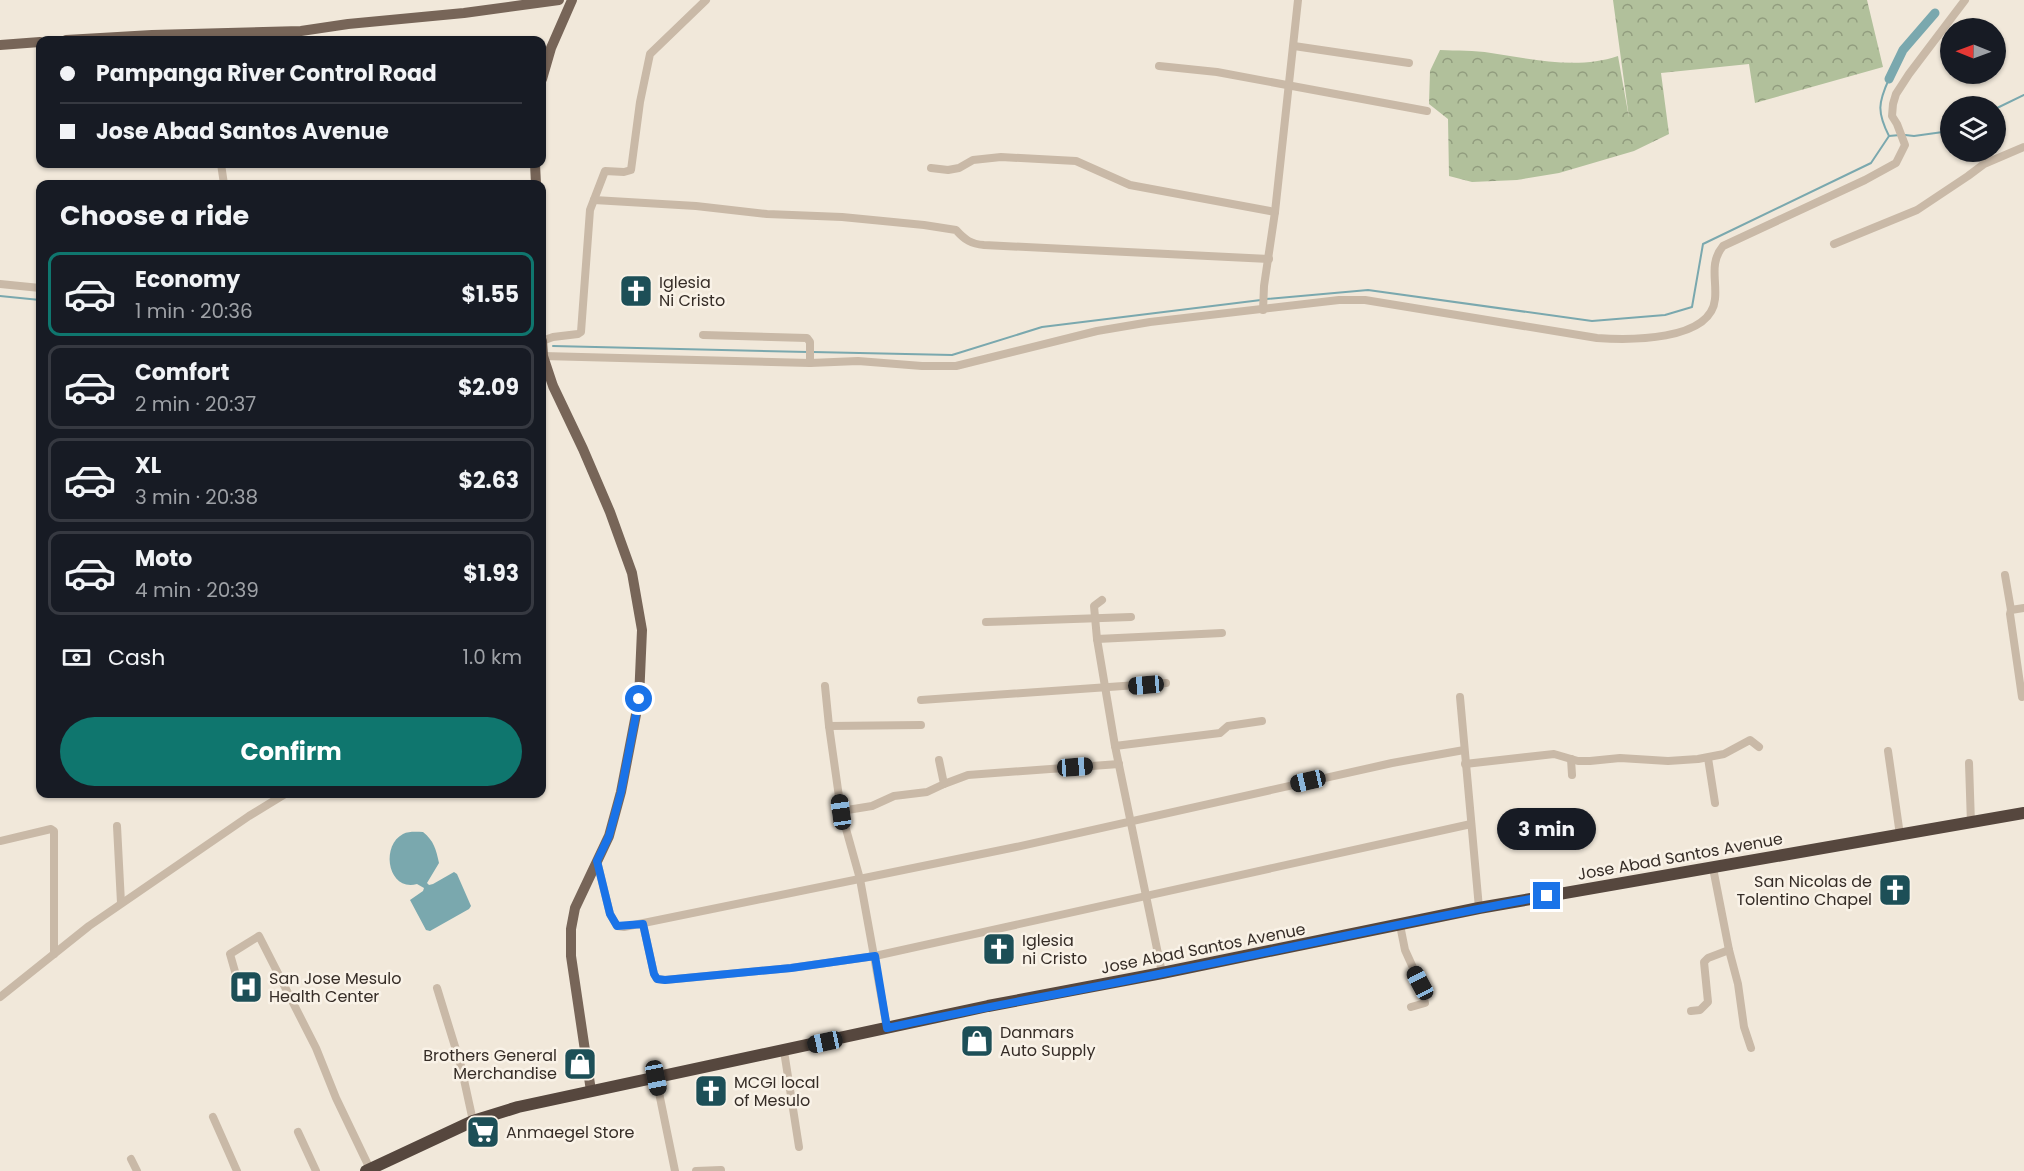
<!DOCTYPE html>
<meta charset="utf-8">
<style>
body{margin:0;font-family:Poppins,sans-serif;background:#20242c;color:#f1f3f6;height:100vh;display:flex;flex-direction:column;font-size:22px;white-space:nowrap}
*{box-sizing:border-box;margin:0}
p{font-size:20px;color:#9ea1a6}
.icon{flex:none;width:33px;height:33px;fill:none;stroke:currentColor;stroke-width:2;stroke-linecap:round;stroke-linejoin:round}
.map{position:relative;flex:1;overflow:hidden}
.details{position:absolute;left:36px;top:180px;width:510px;height:618px;display:flex;flex-direction:column;background:#171b24;border-radius:12px;box-shadow:0 2px 4px #0004}
.details>*{flex:none}
.top-card{position:absolute;left:36px;top:36px;width:510px;height:132px;border-radius:12px;box-shadow:0 2px 4px #0004;display:grid;align-content:center;height:132px;padding:0 24px;background:#171b24}
.needle{width:39px;rotate:271deg}
.buttons{position:absolute;left:1940px;top:18px;display:grid;gap:12px}
.buttons a{display:grid;place-items:center;width:66px;height:66px;border-radius:50%;background:#171b24;box-shadow:0 2px 4px #0004;font-size:30px}
.end{position:absolute;width:27px;height:27px;margin:-14px;border:8px solid #1a73e8;background:#fff;box-shadow:0 0 0 3px #fff}
.from{border-radius:50%}
.bubble{position:absolute;height:42px;border-radius:21px;background:#171b24;box-shadow:0 2px 4px #0004;font-size:20px;font-weight:700;line-height:42px;text-align:center}
.car{position:absolute;width:18px;height:36px;margin:-18px -9px;border-radius:8px;box-shadow:0 0 4px 2px #0007;background:linear-gradient(#222 24%,#8ab4d8 0 40%,#222 0 76%,#8ab4d8 0 86%,#222 0)}
.top-card b{display:flex;align-items:center;gap:21px;height:57px;font-size:22px}
.top-card b+b{border-top:2px solid #363941}
.top-card i{width:15px;height:15px;background:#f1f3f6}
ul{padding:0;list-style:none}
li{display:flex;align-items:center;gap:18px;height:84px;margin:0 12px 9px;padding:0 12px;border:3px solid #363941;border-radius:12px}
li div{flex:1}
li b{display:block;font-size:22px}
li em{font-style:normal;font-weight:700}
li.current{border-color:#0f766e}
li>.icon{width:54px;height:54px;stroke-width:1.5}
h2{padding:0 24px;font-size:27px;line-height:72px}
.pay{display:flex;align-items:center;gap:15px;height:66px;padding:0 24px;font-size:22px}
.pay p{margin-inline-start:auto}
.action{display:flex;gap:12px;margin-top:auto;padding:12px 24px}
.action a{flex:1;height:69px;border-radius:36px;background:#0f766e;color:#fff;font-size:24px;font-weight:700;line-height:69px;text-align:center}
.map>svg:first-child{display:block}
.forest{fill:url(#forest-crowns)}
.water{fill:#7aa8ae}
.lines{fill:none;stroke-linecap:round;stroke-linejoin:round}
.stream{stroke:#7aa8ae;stroke-width:2}
.canal{stroke:#7aa8ae;stroke-width:9}
.minor{stroke:#c9b9a7;stroke-width:8}
.major{stroke:#776558;stroke-width:10}
.highway{stroke:#56473e;stroke-width:12}
.route{stroke:#1a73e8;stroke-width:8}
.labels{text-anchor:middle;stroke-width:5;stroke-linejoin:round;paint-order:stroke}
.poi-label{font-size:16px;fill:#362d27;stroke:#f9f2e7;text-anchor:start}
.street-label{font-size:16px;fill:#362d27;stroke:#f9f2e7}
</style>
<div class="map">
<svg width="2024" height="1171" viewBox="0 0 2024 1171">
<defs>
<pattern id="forest-crowns" width="20" height="18" patternUnits="userSpaceOnUse" patternTransform="scale(1.5)"><rect width="20" height="18" fill="#b1c09b"/><path d="M2 6a3 3 0 1 1 6 0M12 15a3 3 0 1 1 6 0" fill="none" stroke="#919c7e"/></pattern>
</defs>
<rect width="100%" height="100%" fill="#f1e8da"/>
<path class="forest" d="M1613 0H1867L1883 67 1755 103 1749 64 1661 73 1669 134 1634 151 1559 173 1517 180 1472 182 1449 176 1448 119 1429 104 1430 71 1440 50C1457 51 1474 50 1491 53 1533 59 1577 70 1618 56L1629 118Z"/>
<path class="water" d="M423 832C434 841 436 849 439 863L427 883 429 885 433 884 454 872 457 874 471 906 469 909 430 931 426 930 410 900 423 891 424 888 417 884C388 892 380 846 403 834 409 831 417 832 423 832Z"/>
<g class="lines">
<g class="stream">
<polyline points="1995,109 2024,95"/>
<polyline points="1905,135 1914,136 1950,131"/>
<polyline points="1889,136 1900,135"/>
<polyline points="0,296 40,300"/>
<path d="M1266 299 1368 290 1592 321 1665 315 1692 307 1703 244 1871 163 1889 136C1877 112 1878 103 1889 79"/>
<polyline points="553,346 808,352"/>
<polyline points="813,352 952,355 1042,327 1261,300"/>
</g>
<polyline class="canal" points="1889,79 1903,50 1935,13"/>
<g class="minor">
<polyline points="1294,46 1409,63"/>
<polyline points="1159,66 1217,72 1427,111"/>
<polyline points="221,164 224,184"/>
<polyline points="931,168 948,170 959,168 973,160 1001,157 1076,161 1130,185 1275,212"/>
<path d="M594 200 696 206 767 214 842 217 924 225 956 230C965 240 971 244 984 245L1269 259"/>
<polyline points="1834,244 1917,210 1968,176 1984,164 2024,147"/>
<polyline points="0,284 40,288"/>
<polyline points="1263,310 1264,286 1275,212 1298,0"/>
<polyline points="703,335 807,338 810,342 810,363"/>
<polyline points="542,341 553,337 578,334 581,332 590,210 605,171 624,172 631,170 640,102 650,54 706,0"/>
<path d="M543 356 810 363 858 361 922 366H956L1097 331 1150 322 1339 300H1365L1597 338C1627 340 1711 342 1715 299 1717 280 1709 263 1723 246L1865 180 1896 163 1905 145 1897 124 1892 116 1893 104 1896 94 1909 74 1965 0"/>
<polyline points="2005,575 2011,610"/>
<polyline points="1102,600 1094,606 1097,639 1115,746 1162,973"/>
<polyline points="986,622 1131,617"/>
<polyline points="1097,639 1222,633"/>
<polyline points="825,686 829,726 841,811 860,879 887,1028"/>
<polyline points="1460,697 1479,908"/>
<polyline points="2022,697 2010,614 2011,610 2024,608"/>
<polyline points="921,700 1166,683"/>
<polyline points="829,726 921,725"/>
<polyline points="1115,746 1220,733 1228,726 1262,721"/>
<polyline points="1888,751 1900,835"/>
<polyline points="1708,758 1715,803"/>
<polyline points="1571,759 1572,775"/>
<polyline points="1969,763 1971,824"/>
<polyline points="1465,764 1554,754 1578,761 1590,761 1620,758 1668,761 1698,759 1724,754 1750,740 1759,747"/>
<polyline points="944,784 968,775 1119,764"/>
<polyline points="841,811 872,806 894,796 927,792 944,784 939,760"/>
<polyline points="117,826 121,903"/>
<polyline points="0,841 51,829 54,831 54,954"/>
<polyline points="597,861 610,914 617,926 624,927 1016,847 1392,763 1464,750"/>
<polyline points="1713,868 1729,950 1738,984 1744,1027 1751,1048"/>
<polyline points="643,924 654,974 657,979 665,980 791,968 875,956 1471,824"/>
<polyline points="1400,925 1405,950 1420,983 1425,1003 1411,1007"/>
<polyline points="236,975 230,954 259,936 316,1048 336,1098 370,1169"/>
<polyline points="437,988 461,1066 473,1121"/>
<polyline points="0,997 89,926 249,816 285,794"/>
<polyline points="1691,1011 1700,1010 1708,1002 1704,962 1708,958 1729,950"/>
<polyline points="784,1051 799,1147"/>
<polyline points="656,1078 675,1171"/>
<polyline points="213,1117 237,1171"/>
<polyline points="298,1132 316,1171"/>
<polyline points="131,1159 137,1171"/>
<polyline points="696,1171 721,1170"/>
</g>
<g class="major">
<polyline points="66,40 152,35 301,31 348,24 464,13 559,0"/>
<polyline points="0,45 40,42"/>
<polyline points="542,79 551,48 572,0"/>
<polyline points="535,164 536,184"/>
<polyline points="542,341 543,356 553,386 583,449 610,512 632,573 642,630 639,699 621,792 609,836 575,908 571,929 571,956 591,1091"/>
</g>
<polyline class="highway" points="366,1171 473,1121 518,1107 988,1006 1162,973 1479,908 2024,813"/>
</g>
<g class="lines">
<path class="route" d="M639 699 621 792 609 836 597 861 610 914 617 926 643 924 654 974 657 979 665 980 791 968 875 956 887 1028C979 1008 1071 992 1164 973 1291 948 1418 919 1547 896"/>
</g>
<defs>
<g id="church-square" transform="scale(1.725)"><rect x="-9" y="-9" width="18" height="18" rx="4" fill="#1d4f57" stroke="#f9f2e7"/><path d="M-1.2-6h2.4v3.5h3.3v2.4h-3.3V6h-2.4V-.1h-3.3v-2.4h3.3Z" fill="#fff"/></g>
<g id="hospital-square" transform="scale(1.725)"><rect x="-9" y="-9" width="18" height="18" rx="4" fill="#1d4f57" stroke="#f9f2e7"/><path d="M-5-5h3v3.5h4V-5h3V5h-3V1.5h-4V5h-3Z" fill="#fff"/></g>
<g id="shop-square" transform="scale(1.725)"><rect x="-9" y="-9" width="18" height="18" rx="4" fill="#1d4f57" stroke="#f9f2e7"/><path d="M-5-2.5h2.3a2.7 3.5 0 0 1 5.4 0H5L5.5 6h-11ZM-1.5-2.5h3a1.5 2.3 0 0 0-3 0Z" fill="#fff"/></g>
<g id="supermarket-square" transform="scale(1.725)"><rect x="-9" y="-9" width="18" height="18" rx="4" fill="#1d4f57" stroke="#f9f2e7"/><path d="M-6-5.5h2.5l.6 2H6L4.5 2H-2.5L-4.4-4H-6ZM-1.5 3.2a1.3 1.3 0 1 0 .1 0ZM3 3.2a1.3 1.3 0 1 0 .1 0Z" fill="#fff"/></g>
</defs>
<g fill-rule="evenodd">
<use href="#church-square" x="636" y="291"/>
<use href="#church-square" x="1895" y="890"/>
<use href="#church-square" x="999" y="949"/>
<use href="#hospital-square" x="246" y="987"/>
<use href="#shop-square" x="977" y="1041"/>
<use href="#shop-square" x="580" y="1064"/>
<use href="#church-square" x="711" y="1091"/>
<use href="#supermarket-square" x="483" y="1132"/>
</g>
<g class="labels">
<g class="poi-label">
<text x="659" y="288">Iglesia<tspan x="659" dy="18">Ni Cristo</tspan></text>
<text x="1872" y="887" text-anchor="end">San Nicolas de<tspan x="1872" dy="18">Tolentino Chapel</tspan></text>
<text x="1022" y="946">Iglesia<tspan x="1022" dy="18">ni Cristo</tspan></text>
<text x="269" y="984">San Jose Mesulo<tspan x="269" dy="18">Health Center</tspan></text>
<text x="1000" y="1038">Danmars<tspan x="1000" dy="18">Auto Supply</tspan></text>
<text x="557" y="1061" text-anchor="end">Brothers General<tspan x="557" dy="18">Merchandise</tspan></text>
<text x="734" y="1088">MCGI local<tspan x="734" dy="18">of Mesulo</tspan></text>
<text x="506" y="1138">Anmaegel Store</text>
</g>
<g class="street-label">
<text transform="translate(1680 856) rotate(-10)" y="6">Jose Abad Santos Avenue</text>
<text transform="translate(1203 948) rotate(-11)" y="6">Jose Abad Santos Avenue</text>
</g>
</g>
</svg>
<div class="buttons">
<a><svg class="needle" viewBox="-14 -14 28 28"><path d="M0-13l5 13h-10z" fill="#e53935"/><path d="M0 13l5-13h-10z" fill="#9ea1a6"/></svg></a>
<a><svg class="icon" aria-label="layers" viewBox="0 0 24 24"><path d="M12 4l9 5-9 5-9-5zM3 14l9 5 9-5"/></svg></a>
</div>
<i class="end from" style="left:639px;top:699px"></i>
<i class="end" style="left:1547px;top:896px"></i>
<div class="bubble" style="left:1497px;top:808px;width:99px">3 min</div>
<i class="car" style="left:1146px;top:685px;rotate:265deg"></i>
<i class="car" style="left:1075px;top:767px;rotate:86deg"></i>
<i class="car" style="left:1308px;top:781px;rotate:257deg"></i>
<i class="car" style="left:841px;top:812px;rotate:352deg"></i>
<i class="car" style="left:1420px;top:983px;rotate:332deg"></i>
<i class="car" style="left:825px;top:1042px;rotate:258deg"></i>
<i class="car" style="left:656px;top:1078px;rotate:169deg"></i>
<div class="top-card">
<b><i class="from"></i>Pampanga River Control Road</b>
<b><i></i>Jose Abad Santos Avenue</b>
</div>
<section class="details">
<h2>Choose a ride</h2>
<ul>
<li class="current"><svg class="icon" aria-label="car" viewBox="0 0 24 24"><path d="M5 17H2v-5l4-1 3-4h7l3 4 3 1v5h-3M9 17h6M6 11h13"/><circle cx="7" cy="17" r="2"/><circle cx="17" cy="17" r="2"/></svg><div><b>Economy</b><p>1 min · 20:36</p></div><em>$1.55</em></li>
<li><svg class="icon" aria-label="car" viewBox="0 0 24 24"><path d="M5 17H2v-5l4-1 3-4h7l3 4 3 1v5h-3M9 17h6M6 11h13"/><circle cx="7" cy="17" r="2"/><circle cx="17" cy="17" r="2"/></svg><div><b>Comfort</b><p>2 min · 20:37</p></div><em>$2.09</em></li>
<li><svg class="icon" aria-label="car" viewBox="0 0 24 24"><path d="M5 17H2v-5l4-1 3-4h7l3 4 3 1v5h-3M9 17h6M6 11h13"/><circle cx="7" cy="17" r="2"/><circle cx="17" cy="17" r="2"/></svg><div><b>XL</b><p>3 min · 20:38</p></div><em>$2.63</em></li>
<li><svg class="icon" aria-label="car" viewBox="0 0 24 24"><path d="M5 17H2v-5l4-1 3-4h7l3 4 3 1v5h-3M9 17h6M6 11h13"/><circle cx="7" cy="17" r="2"/><circle cx="17" cy="17" r="2"/></svg><div><b>Moto</b><p>4 min · 20:39</p></div><em>$1.93</em></li>
</ul>
<div class="pay"><svg class="icon" aria-label="cash" viewBox="0 0 24 24"><path d="M3 7h18v10H3z"/><circle cx="12" cy="12" r="2"/></svg>Cash<p>1.0 km</p></div>
<div class="action"><a>Confirm</a></div>
</section>
</div>
